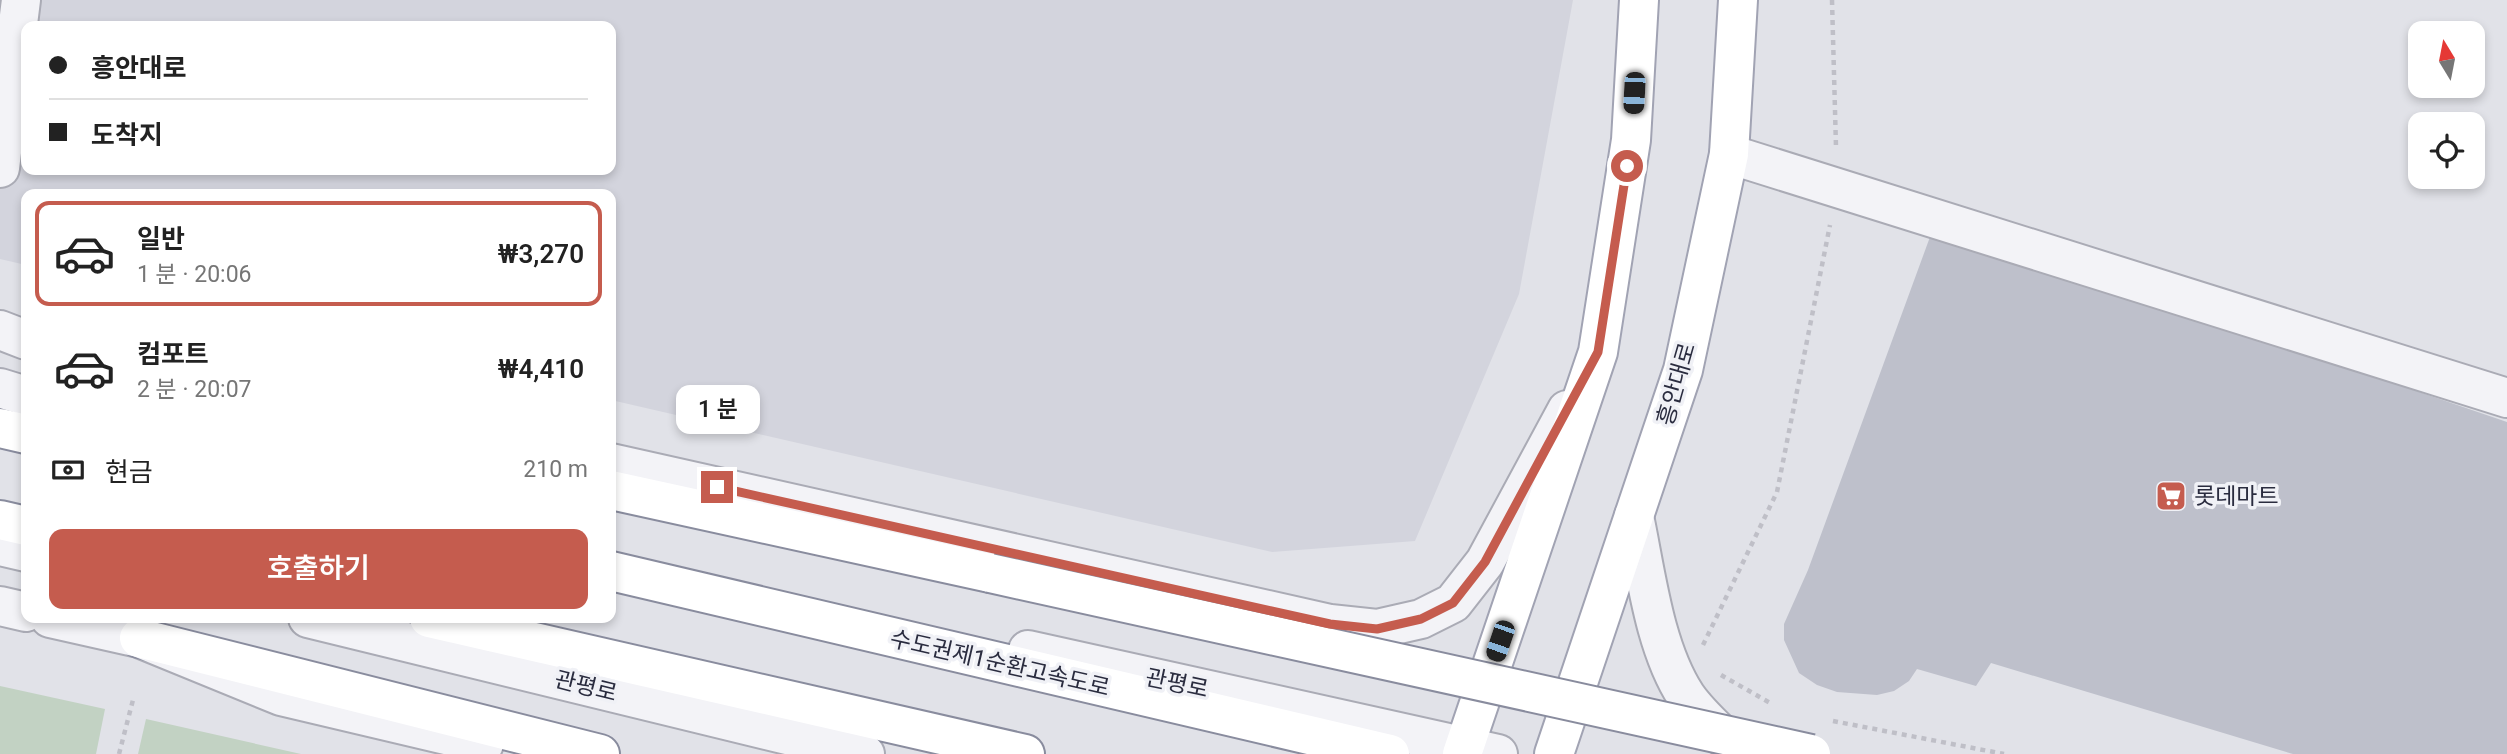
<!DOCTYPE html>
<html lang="ko">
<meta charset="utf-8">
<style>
body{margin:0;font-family:Roboto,"Noto Sans KR",sans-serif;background:#f6f6f6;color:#222;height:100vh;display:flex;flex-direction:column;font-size:26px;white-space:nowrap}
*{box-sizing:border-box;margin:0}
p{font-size:23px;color:#767676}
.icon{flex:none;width:38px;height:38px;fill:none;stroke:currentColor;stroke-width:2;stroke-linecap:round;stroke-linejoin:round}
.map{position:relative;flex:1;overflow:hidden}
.details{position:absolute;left:21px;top:189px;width:595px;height:434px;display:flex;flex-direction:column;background:#fff;border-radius:14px;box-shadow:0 4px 10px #0003}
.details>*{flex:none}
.banner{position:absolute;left:21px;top:21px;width:595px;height:154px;border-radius:14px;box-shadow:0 4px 10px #0003;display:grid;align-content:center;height:154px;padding:0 28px;background:#fff}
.needle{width:46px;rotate:350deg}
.tools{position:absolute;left:2408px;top:21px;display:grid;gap:14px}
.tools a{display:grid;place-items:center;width:77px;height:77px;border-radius:14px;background:#fff;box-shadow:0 4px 10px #0003;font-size:35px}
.end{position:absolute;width:32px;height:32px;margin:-16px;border:9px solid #c55c4e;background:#fff;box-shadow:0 0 0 4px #fff}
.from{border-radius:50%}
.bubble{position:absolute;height:49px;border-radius:14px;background:#fff;box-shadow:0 4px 10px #0003;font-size:23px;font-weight:600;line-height:49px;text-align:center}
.car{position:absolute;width:21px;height:42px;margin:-21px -10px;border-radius:9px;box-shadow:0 0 5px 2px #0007;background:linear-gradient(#222 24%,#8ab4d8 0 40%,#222 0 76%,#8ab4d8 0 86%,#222 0)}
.banner b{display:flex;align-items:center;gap:24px;height:66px;font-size:26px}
.banner b+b{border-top:2px solid #e0e0e0}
.banner i{width:18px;height:18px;background:#222}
ul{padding:12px 0 0;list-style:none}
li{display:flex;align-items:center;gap:21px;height:105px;margin:0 14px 10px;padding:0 14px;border:4px solid transparent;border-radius:14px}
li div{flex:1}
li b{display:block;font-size:26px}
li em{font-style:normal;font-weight:600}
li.selected{border-color:#c55c4e}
li>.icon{width:63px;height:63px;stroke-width:1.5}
.pay{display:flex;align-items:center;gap:18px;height:77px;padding:0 28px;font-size:26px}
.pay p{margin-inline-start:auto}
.button{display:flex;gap:14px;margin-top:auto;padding:14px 28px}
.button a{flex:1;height:80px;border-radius:14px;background:#c55c4e;color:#fff;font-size:28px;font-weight:600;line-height:80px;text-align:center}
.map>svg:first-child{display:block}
.built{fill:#d3d4dd;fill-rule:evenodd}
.green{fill:#c2d2c3}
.building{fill:#bec0cb}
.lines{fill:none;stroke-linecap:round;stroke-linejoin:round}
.minor-casing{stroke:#aaabb5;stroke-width:42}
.tertiary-casing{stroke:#aaabb5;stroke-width:42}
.primary-casing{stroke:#a1a3b3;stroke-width:42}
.motorway-casing{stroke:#898c9e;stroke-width:42}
.path{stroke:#bfbfc7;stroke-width:4.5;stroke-dasharray:5 5;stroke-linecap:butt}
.minor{stroke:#f3f3f7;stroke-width:38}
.tertiary{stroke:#f3f3f7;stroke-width:38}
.primary{stroke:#fff;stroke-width:38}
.motorway{stroke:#fff;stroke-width:38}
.motorway-bridge-casing{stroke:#898c9e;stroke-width:42;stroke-linecap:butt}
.motorway-bridge{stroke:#fff;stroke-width:38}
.route{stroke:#c55c4e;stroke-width:9}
.labels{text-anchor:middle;stroke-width:7;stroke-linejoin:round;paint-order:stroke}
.street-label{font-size:23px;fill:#2a2c3f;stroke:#f0f1f6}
.poi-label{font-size:23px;fill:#2a2c3f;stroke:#f0f1f6;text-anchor:start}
</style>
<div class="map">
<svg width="2507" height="754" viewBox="0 0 2507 754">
<rect width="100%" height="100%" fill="#e1e2e8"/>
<path class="built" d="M0 0H1573L1519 294 1415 541 1272 552 611 400V194H26V265L0 259ZM26 26H611V170H26Z"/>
<g class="green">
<polygon points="0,686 105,709 96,754 0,754"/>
<polygon points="146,719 301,754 138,754"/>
</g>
<polygon class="building" points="1934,226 2507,422 2507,754 2293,754 1991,663 1976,686 1917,669 1909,681 1894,691 1877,695 1837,692 1817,685 1799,673 1784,640 1784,624 1808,570"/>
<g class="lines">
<g class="minor-casing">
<g id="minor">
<polyline points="1729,154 2507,398"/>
<polyline points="0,168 21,0"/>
</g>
</g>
<g class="tertiary-casing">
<g id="tertiary">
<polyline points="0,330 26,340"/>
<polyline points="0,388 26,396"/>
<polyline points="611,463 1330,624 1377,629 1421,619 1453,603 1485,562 1567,410"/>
<path d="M1634 516C1646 573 1654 647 1686 696 1699 715 1718 731 1734 747"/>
<polyline points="0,546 26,552"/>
<polyline points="0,606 26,612"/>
<polyline points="50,618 139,638 281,696 484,744"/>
<polyline points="308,618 865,754"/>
<polyline points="1028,650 1498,754"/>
</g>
</g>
<g class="primary-casing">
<g id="primary">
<polyline points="1462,754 1598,352 1631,140 1639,0"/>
<polyline points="1554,754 1683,370 1729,154 1738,0"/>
</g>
</g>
<g class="motorway-casing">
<g id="motorway">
<polyline points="0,428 26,434"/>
<polyline points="611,490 990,573"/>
<polyline points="0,520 26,526"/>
<polyline points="611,571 1390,754"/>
<polyline points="429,618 1025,754"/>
<polyline points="139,638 600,754"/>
</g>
</g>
<g class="path">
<polyline points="1832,0 1836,147"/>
<polyline points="1703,645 1777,492 1830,225"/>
<polyline points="1721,675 1772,704"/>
<polyline points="1833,721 2004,754"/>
<polyline points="119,754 134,696"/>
</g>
<use href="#minor" class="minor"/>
<use href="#tertiary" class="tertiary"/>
<use href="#primary" class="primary"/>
<use href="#motorway" class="motorway"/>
<g class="motorway-bridge-casing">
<polyline id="motorway-bridge" points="990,573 1811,754"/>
</g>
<use href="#motorway-bridge" class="motorway-bridge"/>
</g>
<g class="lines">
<polyline class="route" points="717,487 1330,624 1377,629 1421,619 1453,603 1485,562 1598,352 1627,166"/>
</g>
<defs>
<g id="supermarket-square" transform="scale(1.575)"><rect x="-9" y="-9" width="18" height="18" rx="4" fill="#c55c4e" stroke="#f0f1f6"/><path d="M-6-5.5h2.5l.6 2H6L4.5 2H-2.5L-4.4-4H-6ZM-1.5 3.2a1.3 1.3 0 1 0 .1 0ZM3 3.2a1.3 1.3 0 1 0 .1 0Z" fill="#fff"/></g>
</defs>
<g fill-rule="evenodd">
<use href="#supermarket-square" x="2171" y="496"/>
</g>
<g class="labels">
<g class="street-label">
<text transform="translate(1676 384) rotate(-74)" y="8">흥안대로</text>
<text transform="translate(1000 663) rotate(13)" y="8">수도권제1순환고속도로</text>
<text transform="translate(1177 683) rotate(12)" y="8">관평로</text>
<text transform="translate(586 686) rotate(14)" y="8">관평로</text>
</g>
<g class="poi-label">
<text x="2194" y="504">롯데마트</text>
</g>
</g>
</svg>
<div class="tools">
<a><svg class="needle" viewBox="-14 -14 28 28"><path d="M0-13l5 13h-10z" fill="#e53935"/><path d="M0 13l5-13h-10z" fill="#767676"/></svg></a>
<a><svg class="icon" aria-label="locate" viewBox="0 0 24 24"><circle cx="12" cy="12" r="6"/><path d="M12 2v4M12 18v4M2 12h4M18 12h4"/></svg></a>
</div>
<i class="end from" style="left:1627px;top:166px"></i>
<i class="end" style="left:717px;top:487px"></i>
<div class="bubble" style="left:676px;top:385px;width:84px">1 분</div>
<i class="car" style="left:1634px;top:93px;rotate:183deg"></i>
<i class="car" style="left:1500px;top:641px;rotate:199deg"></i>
<div class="banner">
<b><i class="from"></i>흥안대로</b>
<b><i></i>도착지</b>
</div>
<section class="details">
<ul>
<li class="selected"><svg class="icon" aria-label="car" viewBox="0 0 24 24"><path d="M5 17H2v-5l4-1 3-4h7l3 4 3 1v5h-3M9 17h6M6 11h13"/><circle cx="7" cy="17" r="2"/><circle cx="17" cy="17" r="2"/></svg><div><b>일반</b><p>1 분 · 20:06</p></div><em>₩3,270</em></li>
<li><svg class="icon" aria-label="car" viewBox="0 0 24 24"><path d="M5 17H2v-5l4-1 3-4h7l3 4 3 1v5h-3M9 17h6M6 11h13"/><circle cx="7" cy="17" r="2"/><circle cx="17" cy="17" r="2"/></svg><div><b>컴포트</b><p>2 분 · 20:07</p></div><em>₩4,410</em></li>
</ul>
<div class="pay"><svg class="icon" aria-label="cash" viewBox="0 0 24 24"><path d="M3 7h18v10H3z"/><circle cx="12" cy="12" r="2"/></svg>현금<p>210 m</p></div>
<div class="button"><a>호출하기</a></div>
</section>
</div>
